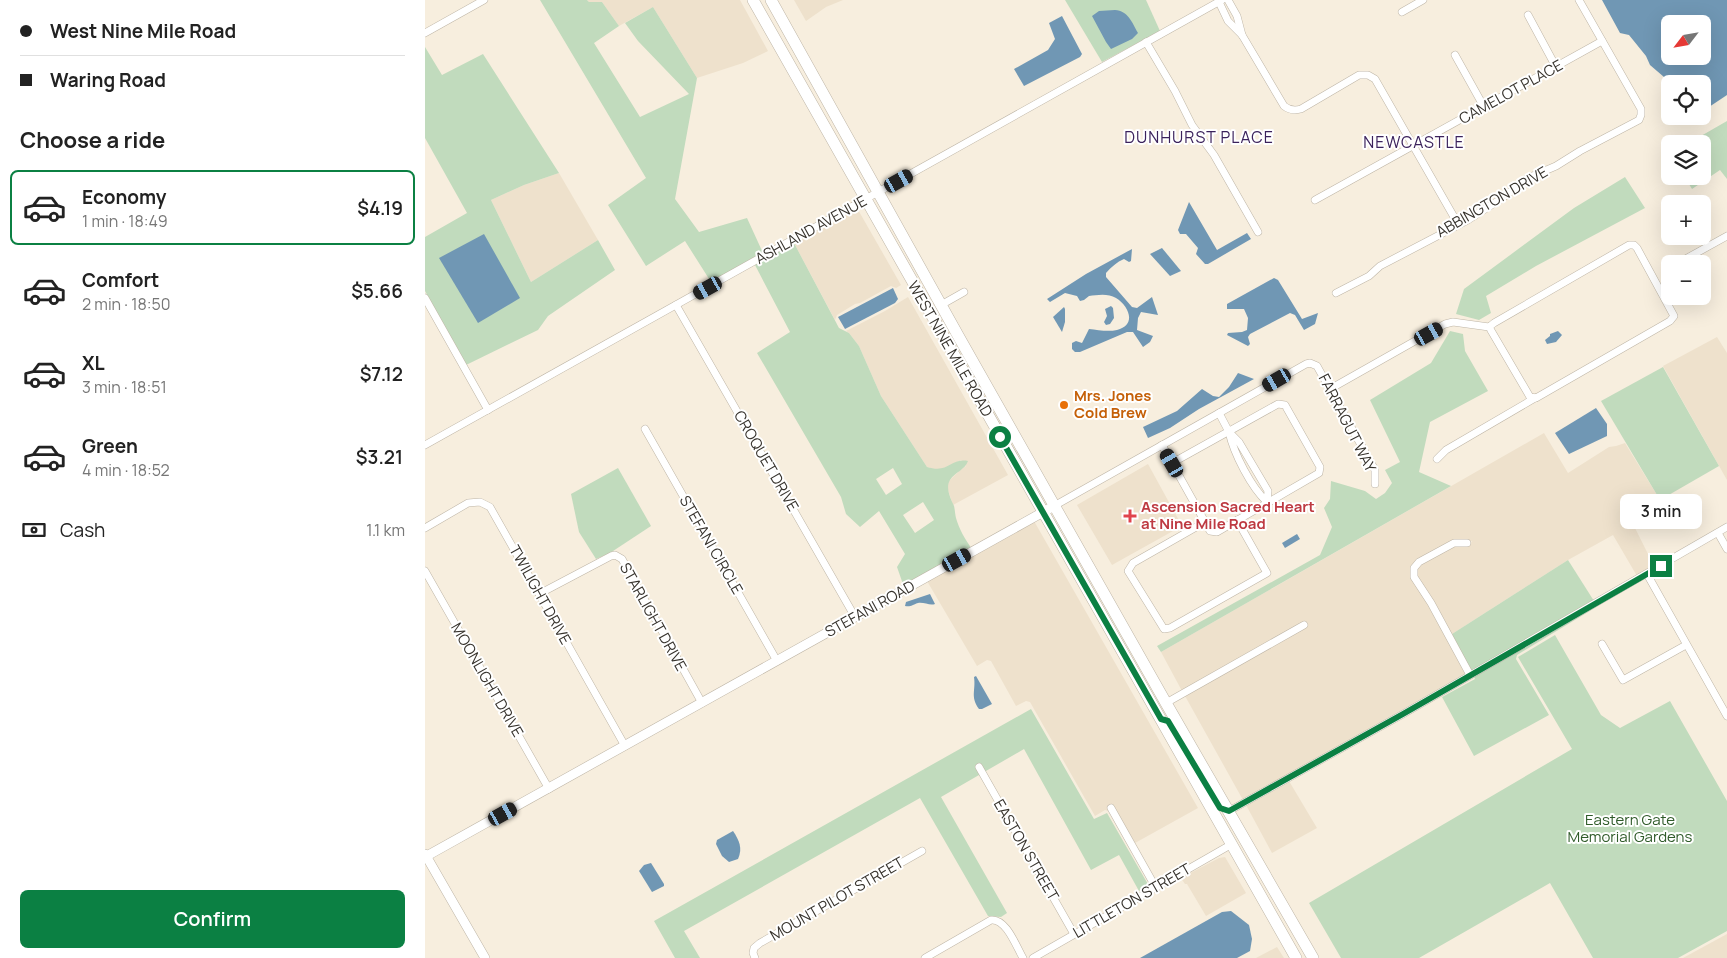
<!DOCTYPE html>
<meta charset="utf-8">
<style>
body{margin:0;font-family:Manrope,sans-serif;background:#f2f2f2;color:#222;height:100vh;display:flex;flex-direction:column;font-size:19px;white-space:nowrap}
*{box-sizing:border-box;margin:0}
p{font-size:16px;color:#767676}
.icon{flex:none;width:28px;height:28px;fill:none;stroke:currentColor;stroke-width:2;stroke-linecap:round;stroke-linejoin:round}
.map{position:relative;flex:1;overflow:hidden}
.sheet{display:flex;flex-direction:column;background:#fff;width:425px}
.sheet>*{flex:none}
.guide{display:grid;align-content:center;height:110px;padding:0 20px;background:#fff}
.needle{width:32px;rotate:239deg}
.tools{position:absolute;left:1236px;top:15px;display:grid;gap:10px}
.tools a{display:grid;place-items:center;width:50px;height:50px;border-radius:8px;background:#fff;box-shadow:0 5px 20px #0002;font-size:25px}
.end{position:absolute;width:22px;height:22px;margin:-11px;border:6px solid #0b8043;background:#fff;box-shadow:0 0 0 2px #fff}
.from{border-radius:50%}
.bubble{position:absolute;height:35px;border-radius:8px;background:#fff;box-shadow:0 5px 20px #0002;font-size:16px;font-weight:600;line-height:35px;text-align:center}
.car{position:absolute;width:15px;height:30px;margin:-15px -8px;border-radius:6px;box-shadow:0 0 4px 1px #0007;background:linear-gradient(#222 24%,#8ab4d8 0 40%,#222 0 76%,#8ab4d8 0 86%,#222 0)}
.guide b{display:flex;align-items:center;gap:18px;height:48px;font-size:19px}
.guide b+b{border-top:1px solid #e0e0e0}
.guide i{width:12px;height:12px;background:#222}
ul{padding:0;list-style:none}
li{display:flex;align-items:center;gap:15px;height:75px;margin:0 10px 8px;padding:0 10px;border:2px solid transparent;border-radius:8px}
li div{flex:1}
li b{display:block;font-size:19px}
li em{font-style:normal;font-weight:600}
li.on{border-color:#0b8043}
li>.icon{width:45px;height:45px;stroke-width:1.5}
h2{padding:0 20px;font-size:22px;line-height:60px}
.pay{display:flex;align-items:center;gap:12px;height:55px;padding:0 20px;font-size:19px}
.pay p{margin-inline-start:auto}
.cta{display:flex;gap:10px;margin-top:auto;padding:10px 20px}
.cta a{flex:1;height:58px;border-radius:8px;background:#0b8043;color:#fff;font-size:20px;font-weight:600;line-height:58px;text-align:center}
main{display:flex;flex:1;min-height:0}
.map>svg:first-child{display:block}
.built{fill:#eee1cc}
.green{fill:#c1dbbd;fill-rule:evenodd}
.water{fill:#7097b4;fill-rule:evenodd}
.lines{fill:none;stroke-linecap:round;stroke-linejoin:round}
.minor-casing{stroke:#beb5a6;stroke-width:8}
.tertiary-casing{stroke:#beb5a6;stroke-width:10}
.primary-casing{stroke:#beb5a6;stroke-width:12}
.minor{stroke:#fff;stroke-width:7}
.tertiary{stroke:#fff;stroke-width:9}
.primary{stroke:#fff;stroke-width:11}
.route{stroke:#0b8043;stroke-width:6}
.food-dot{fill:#e8710a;stroke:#fff;stroke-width:2}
.health-dot{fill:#e0444e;stroke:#fff;stroke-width:2}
.labels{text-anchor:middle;stroke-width:4;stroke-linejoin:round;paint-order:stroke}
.street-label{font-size:15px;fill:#37332d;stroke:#fff}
.food-label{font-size:15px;font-weight:bold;fill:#c56008;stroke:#fff;text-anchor:start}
.health-label{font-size:15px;font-weight:bold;fill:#be3a42;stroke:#fff;text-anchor:start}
.park-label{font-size:15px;fill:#305b2a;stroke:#fff}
.neighbourhood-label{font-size:16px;letter-spacing:1px;fill:#3b225c;stroke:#fff}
</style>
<main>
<section class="sheet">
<div class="guide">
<b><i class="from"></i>West Nine Mile Road</b>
<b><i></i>Waring Road</b>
</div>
<h2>Choose a ride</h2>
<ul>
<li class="on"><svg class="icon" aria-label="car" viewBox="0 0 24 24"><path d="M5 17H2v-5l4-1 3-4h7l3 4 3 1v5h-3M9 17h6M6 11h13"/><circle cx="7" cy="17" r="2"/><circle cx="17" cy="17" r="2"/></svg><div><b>Economy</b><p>1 min · 18:49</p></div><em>$4.19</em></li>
<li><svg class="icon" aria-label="car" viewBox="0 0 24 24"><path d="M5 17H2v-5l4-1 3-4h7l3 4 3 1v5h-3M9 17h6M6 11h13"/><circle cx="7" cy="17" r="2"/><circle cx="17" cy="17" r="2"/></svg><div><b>Comfort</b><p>2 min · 18:50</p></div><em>$5.66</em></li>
<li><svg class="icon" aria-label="car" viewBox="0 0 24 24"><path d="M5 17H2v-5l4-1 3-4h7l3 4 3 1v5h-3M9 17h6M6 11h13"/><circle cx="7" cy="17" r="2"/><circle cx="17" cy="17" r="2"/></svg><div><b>XL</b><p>3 min · 18:51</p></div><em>$7.12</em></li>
<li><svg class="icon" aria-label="car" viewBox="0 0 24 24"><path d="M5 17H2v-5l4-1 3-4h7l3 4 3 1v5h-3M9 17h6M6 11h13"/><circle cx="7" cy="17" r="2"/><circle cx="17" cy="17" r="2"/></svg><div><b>Green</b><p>4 min · 18:52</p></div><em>$3.21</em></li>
</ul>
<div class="pay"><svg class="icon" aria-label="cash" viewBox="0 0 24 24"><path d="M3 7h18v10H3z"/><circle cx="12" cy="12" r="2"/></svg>Cash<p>1.1 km</p></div>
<div class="cta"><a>Confirm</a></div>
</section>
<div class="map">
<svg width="1302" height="958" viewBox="0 0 1302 958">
<rect width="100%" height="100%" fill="#f7eede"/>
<g class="built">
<polygon points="162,0 315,0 343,51 318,63 272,78 228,7 194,26 177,2 164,2"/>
<polygon points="369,0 418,0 401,7 381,21"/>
<polygon points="134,173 173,240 106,282 66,200 99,185"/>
<polygon points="432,208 476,285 471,288 466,286 435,303 430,304 412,315 410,320 369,243"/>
<polygon points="483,297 583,475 528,505 522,487 524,481 534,471 541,466 536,460 519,469 509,469 502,467 456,396 434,346 424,333 421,331 460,311"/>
<polygon points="1292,337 1302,353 1302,480 1238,366"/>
<polygon points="1119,433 1143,473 1184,447 1191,446 1200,443 1235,500 1209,515 1215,525 1210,528 1229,566 1212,576 1188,535 1143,560 1027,634 1036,652 1009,602 992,575 992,569 996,564 1029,546 1044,546 1047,541 1034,539 1027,540 992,560 986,567 986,578 1003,605 1040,674 818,800 760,696 883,625 880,621 757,691 736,652"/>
<polygon points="723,464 757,526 687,565 652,505"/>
<polygon points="609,521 773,808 710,843 687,804 682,807 683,811 680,810 670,816 605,702 601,701 591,706 566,661 562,660 552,666 502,581"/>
<polygon points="864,781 892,828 847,853 821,805"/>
<polygon points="800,857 821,893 781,916 762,884 760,884 756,878 794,858"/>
<polygon points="1302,934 1302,958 1258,958"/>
<polygon points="852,947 859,958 831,958"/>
</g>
<g class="green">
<polygon points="115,0 162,0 164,2 177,2 194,26 169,43 215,117 264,94 213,41 200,23 228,7 272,78 250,199 274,232 322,218 338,253 286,282 260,241 221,266 183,205 221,178"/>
<polygon points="640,0 721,0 735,31 677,62"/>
<polygon points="0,47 17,75 58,54 134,173 99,185 66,200 106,282 173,240 190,270 123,316 113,330 41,365 0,291 0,237 42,213 0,138"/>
<polygon points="1302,121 1302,179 1295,170 1267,189 1259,176 1278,176 1278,144 1262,144"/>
<polygon points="1200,177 1220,208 1111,266 1061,296 1066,313 1054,320 1031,314 1039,289 1149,208"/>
<path d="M369 243 414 328 424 333 434 346 456 396 502 467C524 474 525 458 543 461 540 470 530 472 525 480 520 488 526 499 529 506 530 510 530 514 531 518 534 529 540 539 547 549L479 587 472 567 480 554 454 511 435 527 421 514 416 497 332 353 365 332 330 265ZM468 468 477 484 461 495 451 479ZM498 502 509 520 490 533 478 515Z"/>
<polygon points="1025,331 1038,334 1040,351 1063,391 1005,422 994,472 1026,486 736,652 732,646 895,555 907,527 899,508 905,499 906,481 940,491 951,499 960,493 967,483 960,470 975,462 945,400 1006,363"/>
<polygon points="1238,367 1294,466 1235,500 1176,401"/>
<polygon points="193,468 226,526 185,553 171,559 154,532 146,494"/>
<polygon points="1143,560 1169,601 1046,671 1027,634"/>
<polygon points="1173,606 1092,655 1091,659 1124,715 1049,756 1017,697 1050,679 1049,676"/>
<polygon points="1130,635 1176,715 1195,728 1245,701 1302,801 1302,931 1253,958 1168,958 1125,883 994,958 916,958 884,903 1147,749 1093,657"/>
<polygon points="606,709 669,819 682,813 724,886 714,891 694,855 666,870 599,749 516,797 582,913 576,917 563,916 495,798 259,931 275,958 250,958 229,921"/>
</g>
<g class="water">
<path d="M1177 0H1302V95L1278 111V84L1246 83 1225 65 1221 56 1204 35 1195 33ZM1245 24H1278V56H1245Z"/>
<path d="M690 10C703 11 707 22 713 33L707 39 686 49 681 42 667 16 674 11Z"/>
<polygon points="637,16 657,54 655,57 599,86 589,69 623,50 630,39 624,23"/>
<polygon points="764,202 792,250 822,233 826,239 783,264 780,264 771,254 773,248 761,234 755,234 753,230"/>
<polygon points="59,234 95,298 53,323 14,258"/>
<polygon points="737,248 756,271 745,276 725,254"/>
<path d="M707 249 706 261 704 262 699 259C692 262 686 267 681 273V277L707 307 712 308 727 297 733 315 716 312 713 318 712 330 728 336 725 342 718 347 708 332H702L655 352H650L647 349V343L651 341 657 343 664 329C673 330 683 332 692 330 712 325 704 306 691 298 683 293 672 295 664 296L659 300 655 301 652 296 640 293 625 302 622 299 661 274Z"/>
<polygon points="849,278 853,280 877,319 893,313 890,324 879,330 870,315 865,313 825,334 823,337 825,344 823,346 802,335 803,333 817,332 822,330 823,318 819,309 802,309 802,304"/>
<polygon points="468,288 473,299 470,303 420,329 413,317"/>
<polygon points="686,306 688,308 689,318 685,324 681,325 679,322 682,316 680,309"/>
<polygon points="639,307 640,309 640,322 637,332 628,317"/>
<polygon points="1133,331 1137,335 1131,342 1122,344 1120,340 1125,336 1125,334"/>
<polygon points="813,373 829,379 774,409 745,428 723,438 718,427 752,411 777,389 788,396 794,397 804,387"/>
<polygon points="1171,408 1182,424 1182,436 1144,454 1130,433"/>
<polygon points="872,534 875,539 860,548 857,543"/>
<path d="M505 594 510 604C505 606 499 602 493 603 487 605 486 607 480 606L481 602Z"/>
<path d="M551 676 567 704 557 709H554C545 696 551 691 549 677Z"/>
<path d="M308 831C314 840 318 848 313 859L304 862 297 856 291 844 292 840Z"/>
<polygon points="226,863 239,884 239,886 227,892 214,871 219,865"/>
<polygon points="806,911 824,925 827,939 825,951 812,958 715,958 797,912"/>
</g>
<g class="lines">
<g class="minor-casing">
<g id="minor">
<polyline points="803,0 812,16 817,35"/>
<path d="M794 2 803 21 817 35 859 106C864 110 869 111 876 109L934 75H943L950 79 1033 224"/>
<polyline points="977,12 998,0"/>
<polyline points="1103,15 1131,67"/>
<polyline points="0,33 59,0"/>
<polyline points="721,42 750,91 767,125 789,155 833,232"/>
<polyline points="1030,55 1059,107"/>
<polyline points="890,200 1177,41"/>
<polyline points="1255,262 1302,236"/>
<polyline points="911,293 944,276 955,266 1043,220 1076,199 1103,178 1131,166 1155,151 1214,120 1216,115 1216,109 1154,0"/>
<polyline points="0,298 63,410"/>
<polyline points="251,305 430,617"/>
<polyline points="516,305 539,292"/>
<polyline points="905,389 1020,324 1028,322 1064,327 1069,323 1204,245 1209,245 1212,248 1249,316 1245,321 1111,398 1105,397 1064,327"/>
<polygon points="853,404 860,405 895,467 894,473 792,532 785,531 747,463"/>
<path d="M794 413 804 432 814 442 843 491 842 502C826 487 809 454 804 432"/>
<polyline points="220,429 352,661"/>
<polyline points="0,445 797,0"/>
<polyline points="737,445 747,463"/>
<polyline points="1012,459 1021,450 1110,398"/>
<polyline points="629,506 881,364 885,363 892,366 950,470 950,484"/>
<polyline points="780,522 708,563 703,571 739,629 745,628 842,573 812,520"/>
<polyline points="0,528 43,503 55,502 65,507 200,746"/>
<polyline points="1293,533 1302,549"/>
<polyline points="1042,543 1029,543 994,562 989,568 989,577 1006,603 1045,675"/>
<polyline points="0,571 124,789"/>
<polyline points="1222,574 1302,716"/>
<polyline points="114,594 186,556 190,555 197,559 277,703"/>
<polyline points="1177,644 1198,680 1261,645"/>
<polyline points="741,703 879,625"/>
<polyline points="554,767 649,934"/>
<polyline points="686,808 731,888"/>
<polyline points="804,811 978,714 1302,527"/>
<polyline points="330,958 328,953 329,948 335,943 497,851"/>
<path d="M500 958 566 920C581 918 591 946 598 958"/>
<polyline points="608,958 807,844"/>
</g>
</g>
<g class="tertiary-casing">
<g id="tertiary">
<polyline points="0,854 60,958"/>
<polyline points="0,857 629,506"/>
</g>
</g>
<g class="primary-casing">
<g id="primary">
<polyline points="328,0 871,958"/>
<polyline points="346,0 535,339 741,703 888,958"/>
</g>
</g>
<use href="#minor" class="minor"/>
<use href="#tertiary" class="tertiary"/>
<use href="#primary" class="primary"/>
</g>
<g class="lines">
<polyline class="route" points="575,437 736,719 743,721 795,808 804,811 978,714 1236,566"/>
</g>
<circle class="food-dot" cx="639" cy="405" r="5"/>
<path class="health-dot" d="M702.5 508.5h5v5h5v5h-5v5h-5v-5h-5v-5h5z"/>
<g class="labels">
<g class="street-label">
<text transform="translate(1086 92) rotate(-29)" y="5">CAMELOT PLACE</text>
<text transform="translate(1067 202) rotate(-30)" y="5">ABBINGTON DRIVE</text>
<text transform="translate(386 230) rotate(-29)" y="5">ASHLAND AVENUE</text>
<text transform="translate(525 349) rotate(60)" y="5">WEST NINE MILE ROAD</text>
<text transform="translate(922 423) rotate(63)" y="5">FARRAGUT WAY</text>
<text transform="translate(341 461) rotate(60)" y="5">CROQUET DRIVE</text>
<text transform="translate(286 545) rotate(60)" y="5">STEFANI CIRCLE</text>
<text transform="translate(115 595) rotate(61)" y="5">TWILIGHT DRIVE</text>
<text transform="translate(445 609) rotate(-29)" y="5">STEFANI ROAD</text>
<text transform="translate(228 617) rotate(61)" y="5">STARLIGHT DRIVE</text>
<text transform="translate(62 680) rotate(60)" y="5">MOONLIGHT DRIVE</text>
<text transform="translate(601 850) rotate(60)" y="5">EASTON STREET</text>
<text transform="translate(412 899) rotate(-30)" y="5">MOUNT PILOT STREET</text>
<text transform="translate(707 901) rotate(-30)" y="5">LITTLETON STREET</text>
</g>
<g class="food-label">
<text x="649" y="401">Mrs. Jones<tspan x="649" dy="17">Cold Brew</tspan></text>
</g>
<g class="health-label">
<text x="716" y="512">Ascension Sacred Heart<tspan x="716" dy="17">at Nine Mile Road</tspan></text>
</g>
<g class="park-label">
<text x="1205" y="825">Eastern Gate<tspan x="1205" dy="17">Memorial Gardens</tspan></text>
</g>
<g class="neighbourhood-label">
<text x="774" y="143">DUNHURST PLACE</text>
<text x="989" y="148">NEWCASTLE</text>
</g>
</g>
</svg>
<div class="tools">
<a><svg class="needle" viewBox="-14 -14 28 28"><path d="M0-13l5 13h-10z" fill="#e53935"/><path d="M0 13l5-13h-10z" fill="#767676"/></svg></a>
<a><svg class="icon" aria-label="locate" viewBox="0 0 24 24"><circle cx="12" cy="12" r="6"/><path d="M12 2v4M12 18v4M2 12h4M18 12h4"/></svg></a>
<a><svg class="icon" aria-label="layers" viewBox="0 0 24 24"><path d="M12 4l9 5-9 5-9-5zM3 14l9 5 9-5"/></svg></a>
<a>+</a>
<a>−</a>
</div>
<i class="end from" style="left:575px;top:437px"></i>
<i class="end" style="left:1236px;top:566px"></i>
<div class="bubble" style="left:1195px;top:494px;width:82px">3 min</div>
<i class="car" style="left:474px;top:181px;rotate:61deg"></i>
<i class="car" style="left:283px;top:288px;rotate:241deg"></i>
<i class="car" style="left:1004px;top:334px;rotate:61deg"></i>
<i class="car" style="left:852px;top:380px;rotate:240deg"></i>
<i class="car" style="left:747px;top:463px;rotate:330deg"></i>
<i class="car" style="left:532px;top:560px;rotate:61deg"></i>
<i class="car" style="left:78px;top:814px;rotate:61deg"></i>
</div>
</main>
